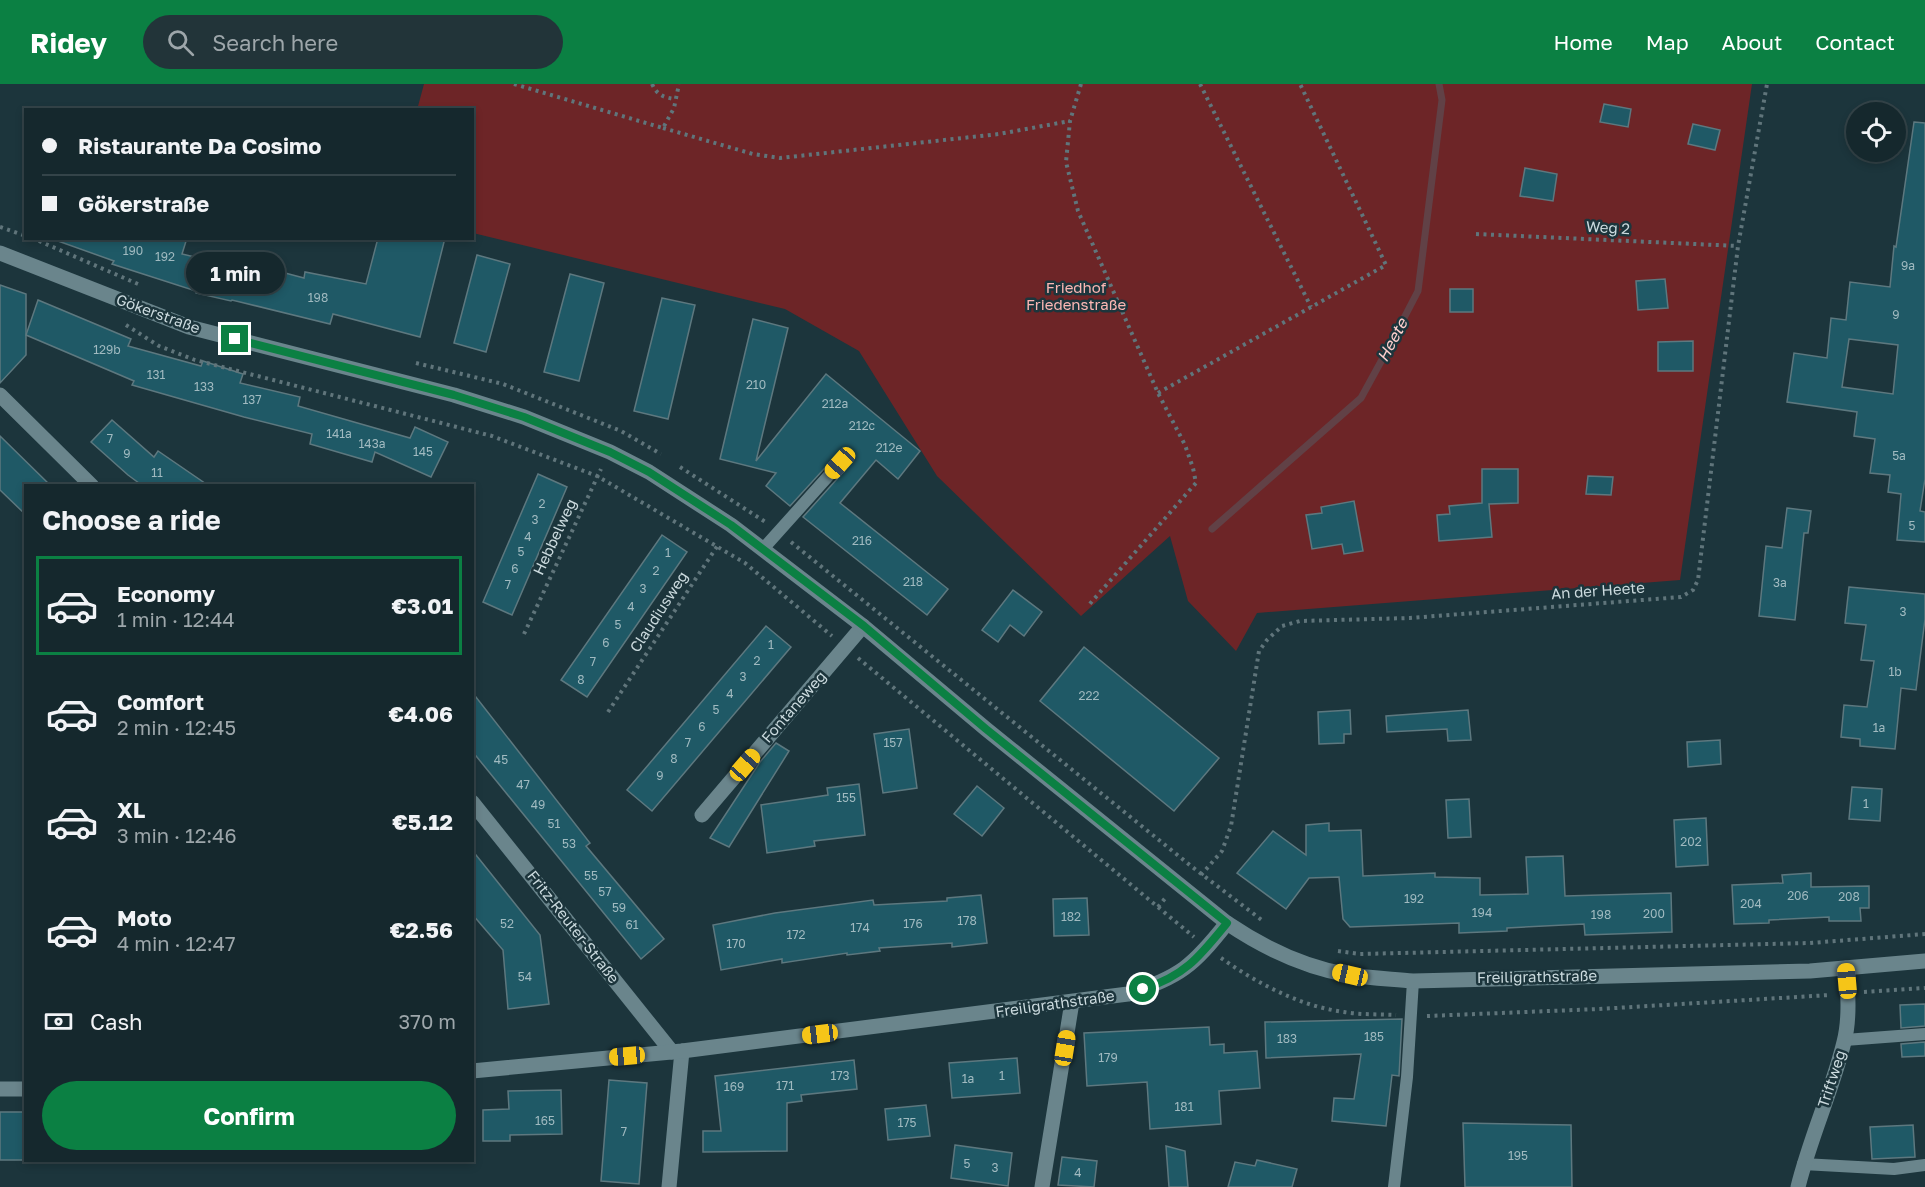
<!DOCTYPE html>
<meta charset="utf-8">
<style>
body{margin:0;font-family:"Golos Text",sans-serif;background:#223439;color:#f1f3f6;height:100vh;display:flex;flex-direction:column;font-size:22px;white-space:nowrap}
*{box-sizing:border-box;margin:0}
p{font-size:20px;color:#9da6aa}
.icon{flex:none;width:33px;height:33px;fill:none;stroke:currentColor;stroke-width:2;stroke-linecap:round;stroke-linejoin:round}
.map{position:relative;flex:1;overflow:hidden}
.side{position:absolute;left:24px;top:400px;width:450px;height:678px;display:flex;flex-direction:column;background:#15282d;border-radius:0px;box-shadow:0 3px 9px #0003,0 0 0 2px #344449}
.side>*{flex:none}
.guide{position:absolute;left:24px;top:24px;width:450px;height:132px;border-radius:0px;box-shadow:0 3px 9px #0003,0 0 0 2px #344449;display:grid;align-content:center;height:132px;padding:0 18px;background:#15282d}
.fabs{position:absolute;left:1846px;top:18px;display:grid;gap:12px}
.fabs a{display:grid;place-items:center;width:60px;height:60px;border-radius:50%;background:#15282d;box-shadow:0 3px 9px #0003,0 0 0 2px #344449;font-size:30px}
.end{position:absolute;width:27px;height:27px;margin:-14px;border:8px solid #0b8043;background:#fff;box-shadow:0 0 0 3px #fff}
.from{border-radius:50%}
.bubble{position:absolute;height:42px;border-radius:21px;background:#15282d;box-shadow:0 3px 9px #0003,0 0 0 2px #344449;font-size:20px;font-weight:700;line-height:42px;text-align:center}
.car{position:absolute;width:18px;height:36px;margin:-18px -9px;border-radius:8px;box-shadow:0 0 4px 2px #0007;background:linear-gradient(#f5c518 24%,#345 0 40%,#f5c518 0 76%,#345 0 86%,#f5c518 0)}
.guide b{display:flex;align-items:center;gap:21px;height:57px;font-size:22px}
.guide b+b{border-top:2px solid #344449}
.guide i{width:15px;height:15px;background:#f1f3f6}
ul{padding:0;list-style:none}
li{display:flex;align-items:center;gap:18px;height:99px;margin:0 12px 9px;padding:0 6px;border:3px solid transparent;border-radius:0px}
li div{flex:1}
li b{display:block;font-size:22px}
li em{font-style:normal;font-weight:700}
li.on{border-color:#0b8043}
li>.icon{width:54px;height:54px;stroke-width:1.5}
h2{padding:0 18px;font-size:27px;line-height:72px}
.pay{display:flex;align-items:center;gap:15px;height:66px;padding:0 18px;font-size:22px}
.pay p{margin-inline-start:auto}
.button{display:flex;gap:12px;margin-top:auto;padding:12px 18px}
.button a{flex:1;height:69px;border-radius:36px;background:#0b8043;color:#fff;font-size:24px;font-weight:700;line-height:69px;text-align:center}
header{display:flex;align-items:center;gap:36px;box-sizing:border-box;height:84px;padding:0 30px;background:#0b8043;color:#fff}
header strong{font-size:28px}
nav{display:flex;gap:33px;margin-inline-start:auto;font-size:21px}
.search{width:420px;height:54px;background:#223439;display:flex;align-items:center;gap:15px;box-sizing:border-box;padding:0 21px;border-radius:33px;color:#9da6aa;font-size:22px}
.map>svg:first-child{display:block}
.green{fill:#6d2527}
.lines{fill:none;stroke-linecap:round;stroke-linejoin:round}
.stream{stroke:#614146;stroke-width:7}
.building{fill:#1f5966;stroke:#5d787f;stroke-width:1.5;fill-rule:evenodd}
.path{stroke:#60757b;stroke-width:4;stroke-dasharray:3 4.5;stroke-linecap:butt}
.service{stroke:#6a858c;stroke-width:12}
.minor{stroke:#6a858c;stroke-width:15}
.tertiary{stroke:#6a858c;stroke-width:15}
.secondary{stroke:#6a858c;stroke-width:15}
.route{stroke:#0b8043;stroke-width:8}
.labels{text-anchor:middle;stroke-width:5;stroke-linejoin:round;paint-order:stroke}
.number-label{font-size:12px;fill:#a0bac0}
.street-label{font-size:15px;fill:#cbdade;stroke:#1c353c}
.park-label{font-size:15px;fill:#fcb7b4;stroke:#1c353c}
.water-label{font-size:16px;font-style:italic;fill:#ffcfcd;stroke:#1c353c}
</style>
<header>
<strong>Ridey</strong>
<div class="search"><svg class="icon" aria-label="search" viewBox="0 0 24 24"><circle cx="10" cy="10" r="6"/><path d="M15 15l6 6"/></svg>Search here</div>
<nav><a>Home</a><a>Map</a><a>About</a><a>Contact</a></nav>
</header>
<div class="map">
<svg width="1925" height="1103" viewBox="0 0 1925 1103">
<rect width="100%" height="100%" fill="#1c353c"/>
<polygon class="green" points="424,0 1752,0 1680,496 1257,529 1236,567 1188,517 1170,452 1081,532 937,392 859,267 785,225 473,149 472,26 417,26"/>
<g class="lines">
<polyline class="stream" points="1212,445 1361,314 1390,261 1418,207 1442,16 1439,0"/>
</g>
<g class="building">
<polygon points="1604,20 1631,25 1628,43 1600,38"/>
<path d="M1914 38 1925 39V395L1920 427 1925 428V458L1897 456 1901 410 1888 408 1890 391 1870 389 1875 355 1854 352 1857 328 1787 318 1794 269 1827 274 1831 234 1846 236 1850 198 1890 203 1894 162 1896 163ZM1849 255 1898 261 1893 310 1842 303Z"/>
<polygon points="1693,40 1720,46 1715,66 1688,60"/>
<polygon points="1525,84 1557,90 1553,117 1520,112"/>
<polygon points="59,154 187,154 182,170 250,186 251,180 304,194 305,188 366,200 378,154 445,154 420,253 333,230 330,240 232,216 231,217 196,209 196,207 112,180 114,177 58,157"/>
<polygon points="477,171 510,180 486,268 454,259"/>
<polygon points="570,190 604,199 579,297 544,288"/>
<polygon points="1665,195 1668,224 1638,226 1636,197"/>
<polygon points="0,201 26,210 26,271 0,299"/>
<rect x="1450" y="205" width="23" height="23"/>
<polygon points="662,214 695,221 668,335 634,327"/>
<polygon points="38,216 131,255 128,262 201,282 203,277 243,290 240,299 300,313 298,322 410,354 415,343 448,358 431,393 375,368 372,378 310,360 312,350 244,333 132,301 134,297 26,251"/>
<polygon points="753,235 788,244 756,377 826,290 920,367 898,395 876,376 840,419 948,505 927,531 803,433 846,385 848,377 845,373 838,371 834,374 790,422 766,402 776,389 720,375"/>
<polygon points="1693,257 1693,287 1658,287 1658,258"/>
<polygon points="112,336 154,373 158,367 209,402 143,402 128,391 91,358"/>
<polygon points="0,352 51,402 26,402 26,431 0,406"/>
<polygon points="1482,385 1518,385 1518,419 1489,420 1492,453 1439,457 1437,431 1450,430 1449,422 1482,419"/>
<polygon points="538,390 567,403 512,531 483,518"/>
<polygon points="1588,392 1613,393 1611,411 1586,410"/>
<polygon points="1354,417 1363,467 1344,470 1342,460 1312,465 1306,431 1322,429 1321,423"/>
<polygon points="1787,424 1811,427 1808,449 1804,449 1795,536 1759,532 1766,462 1782,464"/>
<polygon points="662,451 687,468 587,613 561,596"/>
<polygon points="1849,503 1925,510 1925,535 1916,606 1901,604 1895,665 1860,662 1860,655 1841,653 1844,621 1867,623 1874,577 1861,576 1866,541 1845,539"/>
<polygon points="1013,506 1042,528 1024,552 1010,541 998,558 982,546"/>
<polygon points="766,542 791,563 652,727 627,706"/>
<polygon points="1084,563 1219,674 1174,727 1040,617"/>
<polygon points="472,608 590,759 586,762 664,855 641,875 472,667"/>
<polygon points="1350,626 1351,650 1344,650 1344,659 1319,660 1318,628"/>
<polygon points="1468,626 1471,656 1448,657 1447,645 1387,648 1386,632"/>
<polygon points="909,645 917,704 883,709 874,650"/>
<polygon points="1720,656 1721,680 1688,683 1687,658"/>
<polygon points="776,659 789,667 729,763 710,754 760,678"/>
<polygon points="859,700 865,751 814,757 815,762 767,769 761,721 828,711 827,704"/>
<polygon points="977,702 1004,724 982,752 954,730"/>
<polygon points="1852,703 1882,705 1880,737 1849,735"/>
<polygon points="1469,715 1471,753 1448,754 1446,716"/>
<polygon points="1706,734 1708,781 1676,783 1674,736"/>
<polygon points="1329,739 1329,747 1361,746 1363,792 1435,789 1435,793 1480,794 1480,811 1528,810 1526,773 1563,772 1565,812 1671,809 1672,848 1585,851 1584,840 1507,844 1507,847 1459,849 1459,839 1350,843 1343,835 1339,793 1309,794 1286,825 1237,789 1273,747 1306,771 1306,741"/>
<polygon points="472,766 540,851 549,920 508,925 503,866 472,830"/>
<polygon points="1811,789 1811,803 1869,802 1869,824 1860,824 1861,837 1829,837 1829,833 1769,836 1769,839 1734,840 1732,801 1783,799 1782,791"/>
<polygon points="981,811 987,859 952,863 952,859 879,864 880,867 847,871 847,869 782,879 782,875 721,886 713,841 775,829 873,816 874,821 947,817 947,814"/>
<polygon points="1087,814 1089,851 1054,852 1053,815"/>
<polygon points="1925,920 1925,942 1901,944 1900,921"/>
<polygon points="1402,935 1399,992 1392,991 1386,1042 1332,1037 1334,1014 1354,1015 1361,970 1266,974 1265,938"/>
<polygon points="1209,943 1210,961 1224,960 1224,969 1257,967 1260,1004 1219,1007 1221,1040 1150,1045 1147,998 1087,1002 1084,949"/>
<polygon points="1925,958 1925,972 1902,973 1901,960"/>
<polygon points="1017,974 1020,1009 952,1014 949,979"/>
<polygon points="854,976 857,1005 801,1011 802,1017 787,1019 787,1067 703,1068 703,1047 721,1047 715,992"/>
<polygon points="609,996 647,999 639,1100 601,1097"/>
<polygon points="561,1006 562,1050 510,1051 510,1057 483,1057 483,1026 509,1025 508,1007"/>
<polygon points="926,1021 930,1052 888,1056 885,1025"/>
<rect x="0" y="1028" width="26" height="48"/>
<polygon points="1463,1039 1571,1041 1572,1103 1465,1103"/>
<polygon points="1913,1041 1915,1073 1872,1075 1870,1043"/>
<polygon points="955,1061 1012,1069 1008,1102 951,1094"/>
<polygon points="1166,1062 1185,1067 1188,1103 1169,1103"/>
<polygon points="1062,1073 1097,1077 1094,1103 1058,1101"/>
<polygon points="1257,1076 1297,1085 1292,1103 1228,1103 1235,1078 1255,1082"/>
</g>
<g class="lines">
<g class="path">
<polyline points="514,0 663,44 674,24 679,0"/>
<path d="M652 0C657 11 664 14 676 15"/>
<polyline points="1081,0 1070,37 1066,78 1078,127 1158,309 1185,361 1193,384 1196,399 1087,523"/>
<polyline points="1200,0 1311,223"/>
<polyline points="663,44 753,70 780,74 999,50 1070,37"/>
<polyline points="0,143 26,152"/>
<polyline points="1476,150 1738,162"/>
<polyline points="32,154 138,200"/>
<polyline points="126,241 159,262 195,276 492,352 597,392 745,479 832,552"/>
<polyline points="416,279 503,300 621,347 661,370"/>
<polyline points="1158,309 1386,181 1300,0"/>
<polyline points="680,383 767,439"/>
<polyline points="791,458 1191,782 1263,837"/>
<polyline points="524,550 601,385"/>
<polyline points="858,574 1194,853"/>
<polyline points="608,628 718,461"/>
<polyline points="1201,791 1222,767 1231,742 1259,567 1267,556 1282,542 1300,537 1410,534 1681,513 1693,506 1698,496 1738,162 1767,0"/>
<polyline points="1158,823 1167,812"/>
<polyline points="1338,867 1360,870 1810,859 1925,850"/>
<path d="M1221 874C1257 899 1299 922 1344 928 1361 931 1379 930 1396 931"/>
<polyline points="1864,908 1925,904"/>
<polyline points="1427,932 1599,925 1830,911"/>
</g>
<g class="service">
<polyline points="763,465 840,379"/>
<polyline points="1845,956 1925,950"/>
<polyline points="1803,1080 1894,1085 1925,1081"/>
<polyline points="1394,1103 1407,993 1413,897"/>
</g>
<g class="minor">
<polyline points="0,311 92,402"/>
<polyline points="472,718 672,968"/>
<polyline points="702,731 863,542"/>
<polyline points="669,1103 682,967"/>
<polyline points="1042,1103 1072,918"/>
<path d="M1798 1103C1810 1054 1832 1007 1844 958 1850 935 1848 908 1846 884"/>
</g>
<g class="tertiary">
<path d="M472 987 682 967 1128 910C1180 893 1193 882 1227 839"/>
<polyline points="0,1005 26,1005"/>
</g>
<path class="secondary" d="M0 169 189 243 454 311 524 333 610 368 649 388 731 441 863 542 986 645 1227 839C1264 864 1303 883 1349 891 1370 894 1392 895 1413 897L1810 887 1925 877"/>
</g>
<g class="lines">
<path class="route" d="M235 255 454 311 524 333 610 368 649 388 731 441 864 542 986 645 1227 839C1200 872 1185 892 1143 905"/>
</g>
<g class="labels">
<g class="number-label">
<text x="133" y="171">190</text>
<text x="165" y="177">192</text>
<text x="1908" y="186">9a</text>
<text x="318" y="218">198</text>
<text x="1896" y="235">9</text>
<text x="107" y="270">129b</text>
<text x="156" y="295">131</text>
<text x="756" y="305">210</text>
<text x="204" y="307">133</text>
<text x="252" y="320">137</text>
<text x="835" y="324">212a</text>
<text x="862" y="346">212c</text>
<text x="339" y="354">141a</text>
<text x="110" y="359">7</text>
<text x="372" y="364">143a</text>
<text x="889" y="368">212e</text>
<text x="423" y="372">145</text>
<text x="127" y="374">9</text>
<text x="1899" y="376">5a</text>
<text x="157" y="393">11</text>
<text x="542" y="424">2</text>
<text x="535" y="440">3</text>
<text x="1912" y="446">5</text>
<text x="528" y="457">4</text>
<text x="862" y="461">216</text>
<text x="521" y="472">5</text>
<text x="668" y="473">1</text>
<text x="515" y="489">6</text>
<text x="656" y="491">2</text>
<text x="913" y="502">218</text>
<text x="1780" y="503">3a</text>
<text x="508" y="505">7</text>
<text x="643" y="509">3</text>
<text x="631" y="527">4</text>
<text x="1903" y="532">3</text>
<text x="618" y="545">5</text>
<text x="606" y="563">6</text>
<text x="771" y="565">1</text>
<text x="757" y="581">2</text>
<text x="593" y="582">7</text>
<text x="1895" y="592">1b</text>
<text x="743" y="597">3</text>
<text x="581" y="600">8</text>
<text x="730" y="614">4</text>
<text x="1089" y="616">222</text>
<text x="716" y="630">5</text>
<text x="702" y="647">6</text>
<text x="1879" y="648">1a</text>
<text x="688" y="663">7</text>
<text x="893" y="663">157</text>
<text x="674" y="679">8</text>
<text x="501" y="680">45</text>
<text x="660" y="696">9</text>
<text x="523" y="705">47</text>
<text x="846" y="718">155</text>
<text x="1866" y="724">1</text>
<text x="538" y="725">49</text>
<text x="554" y="744">51</text>
<text x="1691" y="762">202</text>
<text x="569" y="764">53</text>
<text x="591" y="796">55</text>
<text x="605" y="812">57</text>
<text x="1798" y="816">206</text>
<text x="1849" y="817">208</text>
<text x="1414" y="819">192</text>
<text x="1751" y="824">204</text>
<text x="619" y="828">59</text>
<text x="1482" y="833">194</text>
<text x="1654" y="834">200</text>
<text x="1601" y="835">198</text>
<text x="1071" y="837">182</text>
<text x="967" y="841">178</text>
<text x="507" y="844">52</text>
<text x="913" y="844">176</text>
<text x="632" y="845">61</text>
<text x="860" y="848">174</text>
<text x="796" y="855">172</text>
<text x="736" y="864">170</text>
<text x="525" y="897">54</text>
<text x="1374" y="957">185</text>
<text x="1287" y="959">183</text>
<text x="1108" y="978">179</text>
<text x="840" y="996">173</text>
<text x="1002" y="996">1</text>
<text x="968" y="999">1a</text>
<text x="785" y="1006">171</text>
<text x="734" y="1007">169</text>
<text x="1184" y="1027">181</text>
<text x="545" y="1041">165</text>
<text x="907" y="1043">175</text>
<text x="624" y="1052">7</text>
<text x="1518" y="1076">195</text>
<text x="967" y="1084">5</text>
<text x="995" y="1088">3</text>
<text x="1078" y="1093">4</text>
</g>
<g class="street-label">
<text transform="translate(1608 144) rotate(3)" y="5">Weg 2</text>
<text transform="translate(158 230) rotate(20)" y="5">Gökerstraße</text>
<text transform="translate(555 453) rotate(-65)" y="5">Hebbelweg</text>
<text transform="translate(1598 507) rotate(-4)" y="5">An der Heete</text>
<text transform="translate(659 528) rotate(-57)" y="5">Claudiusweg</text>
<text transform="translate(794 623) rotate(-49)" y="5">Fontaneweg</text>
<text transform="translate(573 843) rotate(52)" y="5">Fritz-Reuter-Straße</text>
<text transform="translate(1537 893) rotate(-1)" y="5">Freiligrathstraße</text>
<text transform="translate(1055 920) rotate(-8)" y="5">Freiligrathstraße</text>
<text transform="translate(1832 995) rotate(-72)" y="5">Triftweg</text>
</g>
<g class="park-label">
<text x="1076" y="209">Friedhof<tspan x="1076" dy="17">Friedenstraße</tspan></text>
</g>
<g class="water-label">
<text transform="translate(1392 256) rotate(-62)" y="6">Heete</text>
</g>
</g>
</svg>
<div class="fabs">
<a><svg class="icon" aria-label="locate" viewBox="0 0 24 24"><circle cx="12" cy="12" r="6"/><path d="M12 2v4M12 18v4M2 12h4M18 12h4"/></svg></a>
</div>
<i class="end from" style="left:1143px;top:905px"></i>
<i class="end" style="left:235px;top:255px"></i>
<div class="bubble" style="left:186px;top:168px;width:99px">1 min</div>
<i class="car" style="left:840px;top:379px;rotate:222deg"></i>
<i class="car" style="left:745px;top:681px;rotate:41deg"></i>
<i class="car" style="left:1350px;top:891px;rotate:283deg"></i>
<i class="car" style="left:1847px;top:897px;rotate:355deg"></i>
<i class="car" style="left:820px;top:950px;rotate:263deg"></i>
<i class="car" style="left:1065px;top:964px;rotate:9deg"></i>
<i class="car" style="left:627px;top:972px;rotate:265deg"></i>
<div class="guide">
<b><i class="from"></i>Ristaurante Da Cosimo</b>
<b><i></i>Gökerstraße</b>
</div>
<section class="side">
<h2>Choose a ride</h2>
<ul>
<li class="on"><svg class="icon" aria-label="car" viewBox="0 0 24 24"><path d="M5 17H2v-5l4-1 3-4h7l3 4 3 1v5h-3M9 17h6M6 11h13"/><circle cx="7" cy="17" r="2"/><circle cx="17" cy="17" r="2"/></svg><div><b>Economy</b><p>1 min · 12:44</p></div><em>€3.01</em></li>
<li><svg class="icon" aria-label="car" viewBox="0 0 24 24"><path d="M5 17H2v-5l4-1 3-4h7l3 4 3 1v5h-3M9 17h6M6 11h13"/><circle cx="7" cy="17" r="2"/><circle cx="17" cy="17" r="2"/></svg><div><b>Comfort</b><p>2 min · 12:45</p></div><em>€4.06</em></li>
<li><svg class="icon" aria-label="car" viewBox="0 0 24 24"><path d="M5 17H2v-5l4-1 3-4h7l3 4 3 1v5h-3M9 17h6M6 11h13"/><circle cx="7" cy="17" r="2"/><circle cx="17" cy="17" r="2"/></svg><div><b>XL</b><p>3 min · 12:46</p></div><em>€5.12</em></li>
<li><svg class="icon" aria-label="car" viewBox="0 0 24 24"><path d="M5 17H2v-5l4-1 3-4h7l3 4 3 1v5h-3M9 17h6M6 11h13"/><circle cx="7" cy="17" r="2"/><circle cx="17" cy="17" r="2"/></svg><div><b>Moto</b><p>4 min · 12:47</p></div><em>€2.56</em></li>
</ul>
<div class="pay"><svg class="icon" aria-label="cash" viewBox="0 0 24 24"><path d="M3 7h18v10H3z"/><circle cx="12" cy="12" r="2"/></svg>Cash<p>370 m</p></div>
<div class="button"><a>Confirm</a></div>
</section>
</div>
